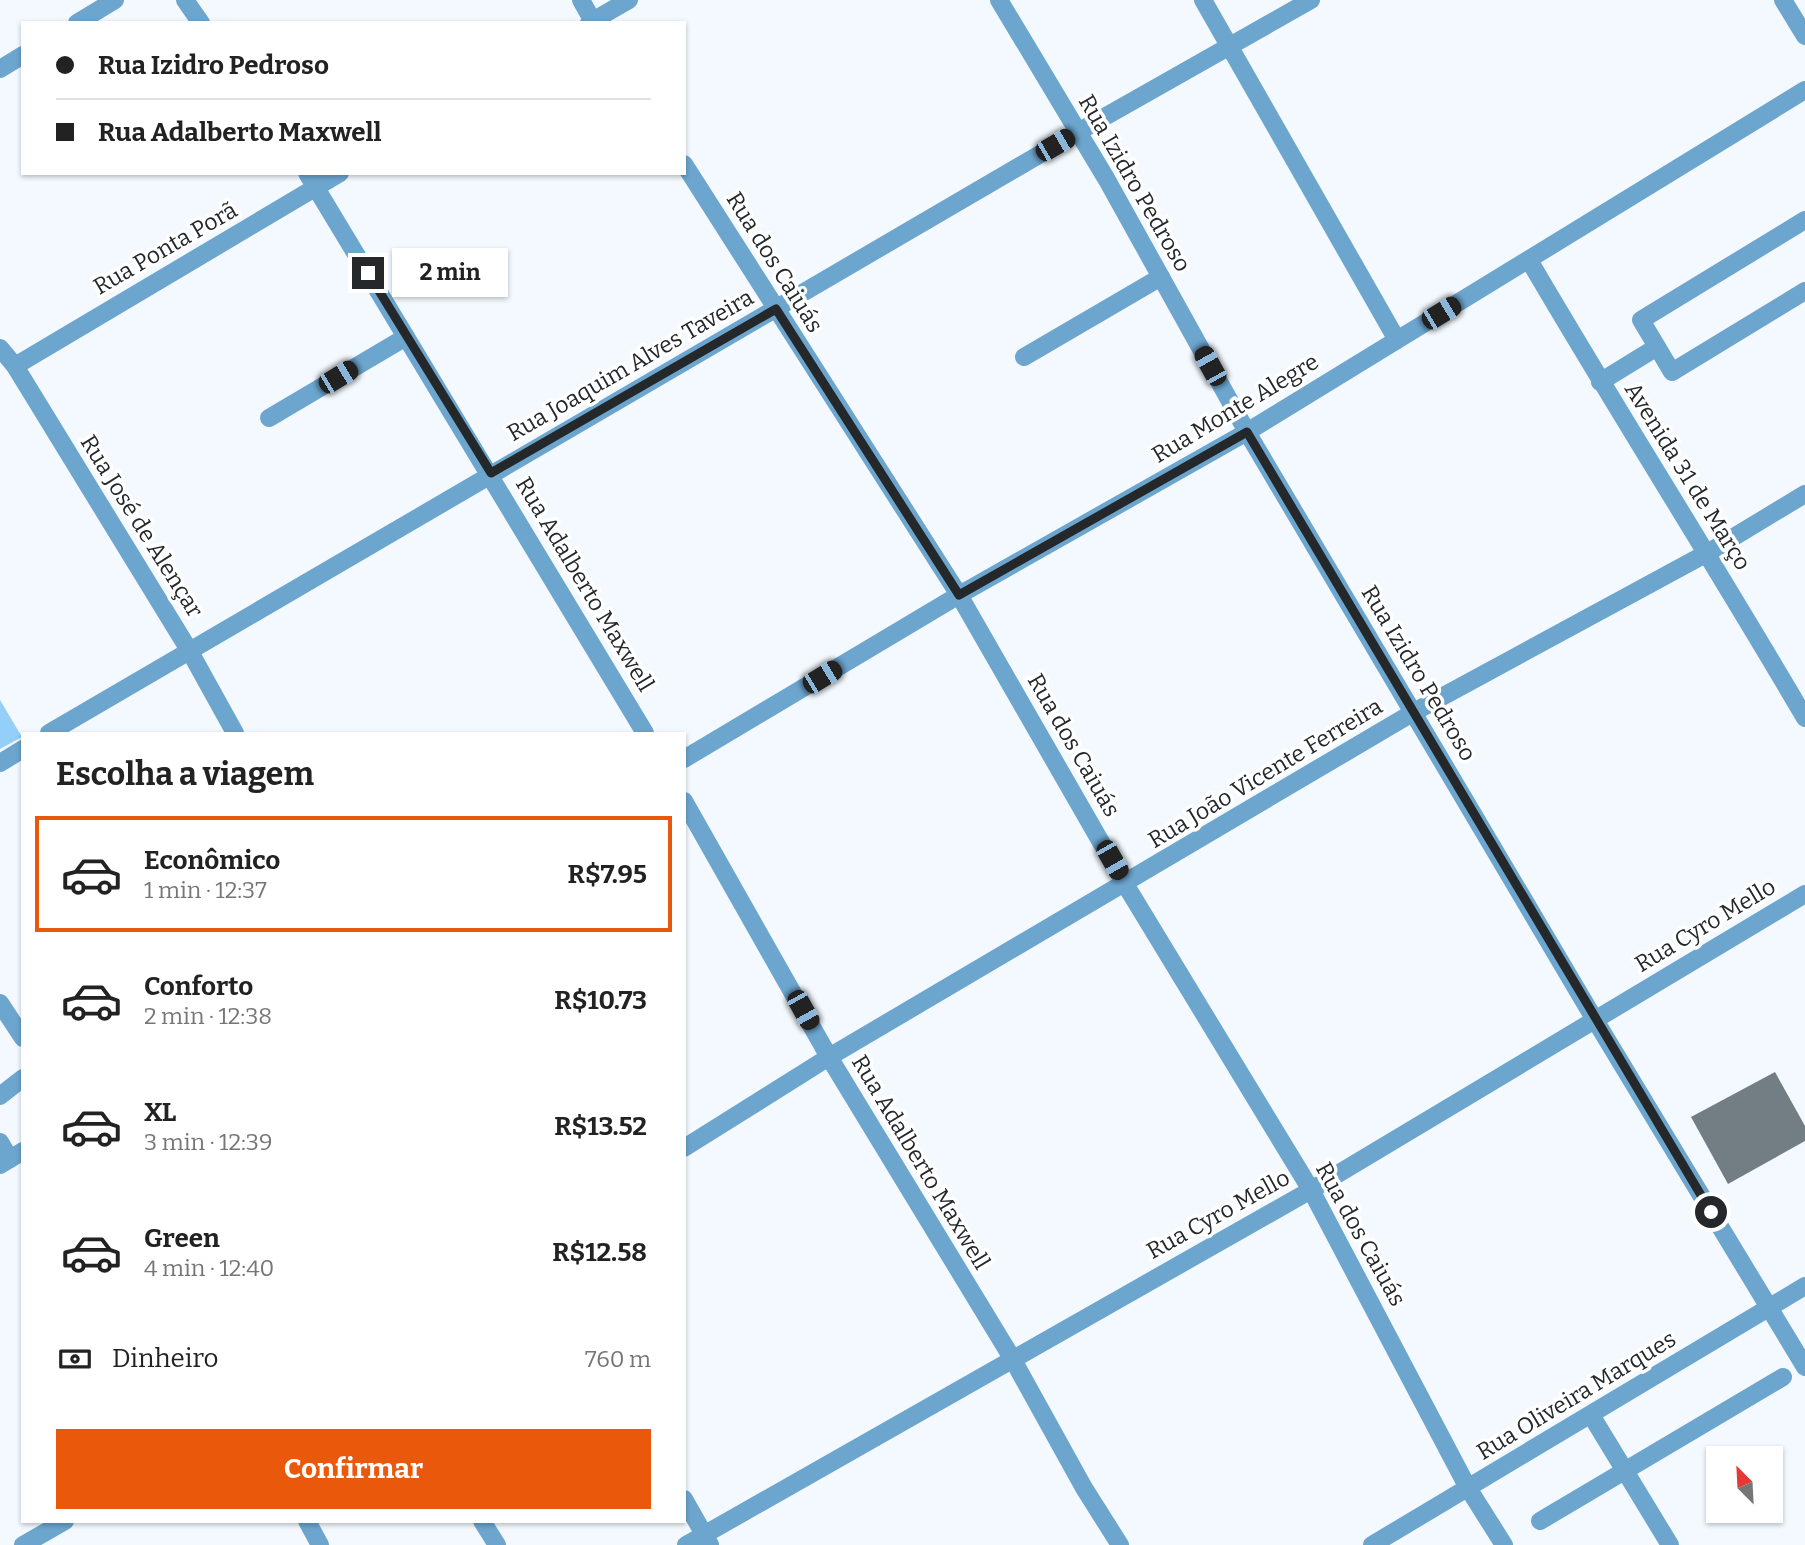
<!DOCTYPE html>
<html lang="pt">
<meta charset="utf-8">
<style>
body{margin:0;font-family:Bitter,serif;background:#f6f6f6;color:#222;height:100vh;display:flex;flex-direction:column;font-size:26px;white-space:nowrap}
*{box-sizing:border-box;margin:0}
p{font-size:23px;color:#767676}
.icon{flex:none;width:38px;height:38px;fill:none;stroke:currentColor;stroke-width:2;stroke-linecap:round;stroke-linejoin:round}
.map{position:relative;flex:1;overflow:hidden}
.panel{position:absolute;left:21px;top:732px;width:665px;height:791px;display:flex;flex-direction:column;background:#fff;border-radius:0px;box-shadow:0 2px 5px #0004}
.panel>*{flex:none}
.hud{position:absolute;left:21px;top:21px;width:665px;height:154px;border-radius:0px;box-shadow:0 2px 5px #0004;display:grid;align-content:center;height:154px;padding:0 35px;background:#fff}
.needle{width:46px;rotate:336deg}
.fabs{position:absolute;left:1706px;top:1446px;display:grid;gap:14px}
.fabs a{display:grid;place-items:center;width:77px;height:77px;border-radius:0px;background:#fff;box-shadow:0 2px 5px #0004;font-size:35px}
.end{position:absolute;width:32px;height:32px;margin:-16px;border:9px solid #24282b;background:#fff;box-shadow:0 0 0 4px #fff}
.from{border-radius:50%}
.bubble{position:absolute;height:49px;border-radius:0px;background:#fff;box-shadow:0 2px 5px #0004;font-size:23px;font-weight:700;line-height:49px;text-align:center}
.car{position:absolute;width:21px;height:42px;margin:-21px -10px;border-radius:9px;box-shadow:0 0 5px 2px #0007;background:linear-gradient(#222 24%,#8ab4d8 0 40%,#222 0 76%,#8ab4d8 0 86%,#222 0)}
.hud b{display:flex;align-items:center;gap:24px;height:66px;font-size:26px}
.hud b+b{border-top:2px solid #e0e0e0}
.hud i{width:18px;height:18px;background:#222}
ul{padding:0;list-style:none}
li{display:flex;align-items:center;gap:21px;height:116px;margin:0 14px 10px;padding:0 21px;border:4px solid transparent;border-radius:0px}
li div{flex:1}
li b{display:block;font-size:26px}
li em{font-style:normal;font-weight:700}
li.current{border-color:#ea580c}
li>.icon{width:63px;height:63px;stroke-width:1.5}
h2{padding:0 35px;font-size:32px;line-height:84px}
.pay{display:flex;align-items:center;gap:18px;height:77px;padding:0 35px;font-size:26px}
.pay p{margin-inline-start:auto}
.primary-button{display:flex;gap:14px;margin-top:auto;padding:14px 35px}
.primary-button a{flex:1;height:80px;border-radius:0px;background:#ea580c;color:#fff;font-size:28px;font-weight:700;line-height:80px;text-align:center}
.map>svg:first-child{display:block}
.green{fill:#94cff9}
.building{fill:#737d84}
.lines{fill:none;stroke-linecap:round;stroke-linejoin:round}
.minor{stroke:#6ca5ce;stroke-width:18}
.route{stroke:#24282b;stroke-width:9}
.labels{text-anchor:middle;stroke-width:7;stroke-linejoin:round;paint-order:stroke}
.street-label{font-size:23px;fill:#24282b;stroke:#fff}
</style>
<div class="map">
<svg width="1805" height="1545" viewBox="0 0 1805 1545">
<rect width="100%" height="100%" fill="#f3f9fe"/>
<polygon class="green" points="0,700 22,737 0,749"/>
<polygon class="building" points="1775,1072 1805,1126 1805,1141 1728,1184 1691,1117"/>
<g class="lines">
<g class="minor">
<polyline points="185,0 201,23"/>
<polyline points="581,0 594,23"/>
<polyline points="999,0 1107,180 1247,432 1595,1020 1805,1367"/>
<polyline points="1203,0 1397,340"/>
<polyline points="1783,0 1805,36"/>
<polyline points="77,23 115,0"/>
<polyline points="589,23 629,0"/>
<polyline points="0,69 23,55"/>
<polyline points="684,164 959,595 1125,884 1311,1190 1468,1488 1504,1545"/>
<polyline points="307,173 645,733"/>
<polyline points="1805,220 1641,320 1672,372 1805,291"/>
<path d="M1529 260C1619 414 1715 564 1805 718"/>
<polyline points="0,348 15,366 189,650 235,733"/>
<polyline points="1024,357 1161,277"/>
<polyline points="15,366 340,173"/>
<polyline points="1600,382 1657,347"/>
<polyline points="269,418 406,337"/>
<polyline points="49,733 1078,132 1311,0"/>
<polyline points="684,759 959,595 1247,432 1805,90"/>
<polyline points="0,763 23,749"/>
<polyline points="684,801 829,1057 1012,1358 1084,1488 1120,1545"/>
<polyline points="0,1003 23,1038"/>
<polyline points="0,1096 23,1078"/>
<polyline points="0,1142 10,1159"/>
<polyline points="684,1148 829,1057 1414,712 1709,552 1805,494"/>
<polyline points="0,1165 23,1151"/>
<polyline points="1591,1415 1670,1545"/>
<polyline points="684,1499 710,1545"/>
<polyline points="307,1521 320,1545"/>
<polyline points="482,1521 497,1545"/>
<polyline points="1540,1521 1783,1377"/>
<polyline points="23,1545 65,1521"/>
<polyline points="686,1545 1311,1190 1805,894"/>
<polyline points="1372,1545 1805,1286"/>
</g>
</g>
<g class="lines">
<polyline class="route" points="368,273 491,473 776,309 959,595 1247,432 1711,1212"/>
</g>
<g class="labels">
<g class="street-label">
<text transform="translate(1135 183) rotate(60)" y="8">Rua Izidro Pedroso</text>
<text transform="translate(165 248) rotate(-30)" y="8">Rua Ponta Porã</text>
<text transform="translate(775 262) rotate(58)" y="8">Rua dos Caiuás</text>
<text transform="translate(630 365) rotate(-30)" y="8">Rua Joaquim Alves Taveira</text>
<text transform="translate(1235 408) rotate(-31)" y="8">Rua Monte Alegre</text>
<text transform="translate(1688 476) rotate(58)" y="8">Avenida 31 de Março</text>
<text transform="translate(142 526) rotate(58)" y="8">Rua José de Alençar</text>
<text transform="translate(585 584) rotate(59)" y="8">Rua Adalberto Maxwell</text>
<text transform="translate(1419 673) rotate(59)" y="8">Rua Izidro Pedroso</text>
<text transform="translate(1074 745) rotate(60)" y="8">Rua dos Caiuás</text>
<text transform="translate(1265 773) rotate(-31)" y="8">Rua João Vicente Ferreira</text>
<text transform="translate(1705 925) rotate(-31)" y="8">Rua Cyro Mello</text>
<text transform="translate(921 1162) rotate(59)" y="8">Rua Adalberto Maxwell</text>
<text transform="translate(1218 1214) rotate(-29)" y="8">Rua Cyro Mello</text>
<text transform="translate(1361 1234) rotate(61)" y="8">Rua dos Caiuás</text>
<text transform="translate(1576 1395) rotate(-31)" y="8">Rua Oliveira Marques</text>
</g>
</g>
</svg>
<div class="fabs">
<a><svg class="needle" viewBox="-14 -14 28 28"><path d="M0-13l5 13h-10z" fill="#e53935"/><path d="M0 13l5-13h-10z" fill="#767676"/></svg></a>
</div>
<i class="end from" style="left:1711px;top:1212px"></i>
<i class="end" style="left:368px;top:273px"></i>
<div class="bubble" style="left:392px;top:248px;width:116px">2 min</div>
<i class="car" style="left:1055px;top:145px;rotate:60deg"></i>
<i class="car" style="left:1441px;top:313px;rotate:59deg"></i>
<i class="car" style="left:1210px;top:366px;rotate:331deg"></i>
<i class="car" style="left:338px;top:377px;rotate:59deg"></i>
<i class="car" style="left:822px;top:677px;rotate:59deg"></i>
<i class="car" style="left:1112px;top:860px;rotate:150deg"></i>
<i class="car" style="left:803px;top:1010px;rotate:151deg"></i>
<div class="hud">
<b><i class="from"></i>Rua Izidro Pedroso</b>
<b><i></i>Rua Adalberto Maxwell</b>
</div>
<section class="panel">
<h2>Escolha a viagem</h2>
<ul>
<li class="current"><svg class="icon" aria-label="car" viewBox="0 0 24 24"><path d="M5 17H2v-5l4-1 3-4h7l3 4 3 1v5h-3M9 17h6M6 11h13"/><circle cx="7" cy="17" r="2"/><circle cx="17" cy="17" r="2"/></svg><div><b>Econômico</b><p>1 min · 12:37</p></div><em>R$7.95</em></li>
<li><svg class="icon" aria-label="car" viewBox="0 0 24 24"><path d="M5 17H2v-5l4-1 3-4h7l3 4 3 1v5h-3M9 17h6M6 11h13"/><circle cx="7" cy="17" r="2"/><circle cx="17" cy="17" r="2"/></svg><div><b>Conforto</b><p>2 min · 12:38</p></div><em>R$10.73</em></li>
<li><svg class="icon" aria-label="car" viewBox="0 0 24 24"><path d="M5 17H2v-5l4-1 3-4h7l3 4 3 1v5h-3M9 17h6M6 11h13"/><circle cx="7" cy="17" r="2"/><circle cx="17" cy="17" r="2"/></svg><div><b>XL</b><p>3 min · 12:39</p></div><em>R$13.52</em></li>
<li><svg class="icon" aria-label="car" viewBox="0 0 24 24"><path d="M5 17H2v-5l4-1 3-4h7l3 4 3 1v5h-3M9 17h6M6 11h13"/><circle cx="7" cy="17" r="2"/><circle cx="17" cy="17" r="2"/></svg><div><b>Green</b><p>4 min · 12:40</p></div><em>R$12.58</em></li>
</ul>
<div class="pay"><svg class="icon" aria-label="cash" viewBox="0 0 24 24"><path d="M3 7h18v10H3z"/><circle cx="12" cy="12" r="2"/></svg>Dinheiro<p>760 m</p></div>
<div class="primary-button"><a>Confirmar</a></div>
</section>
</div>
